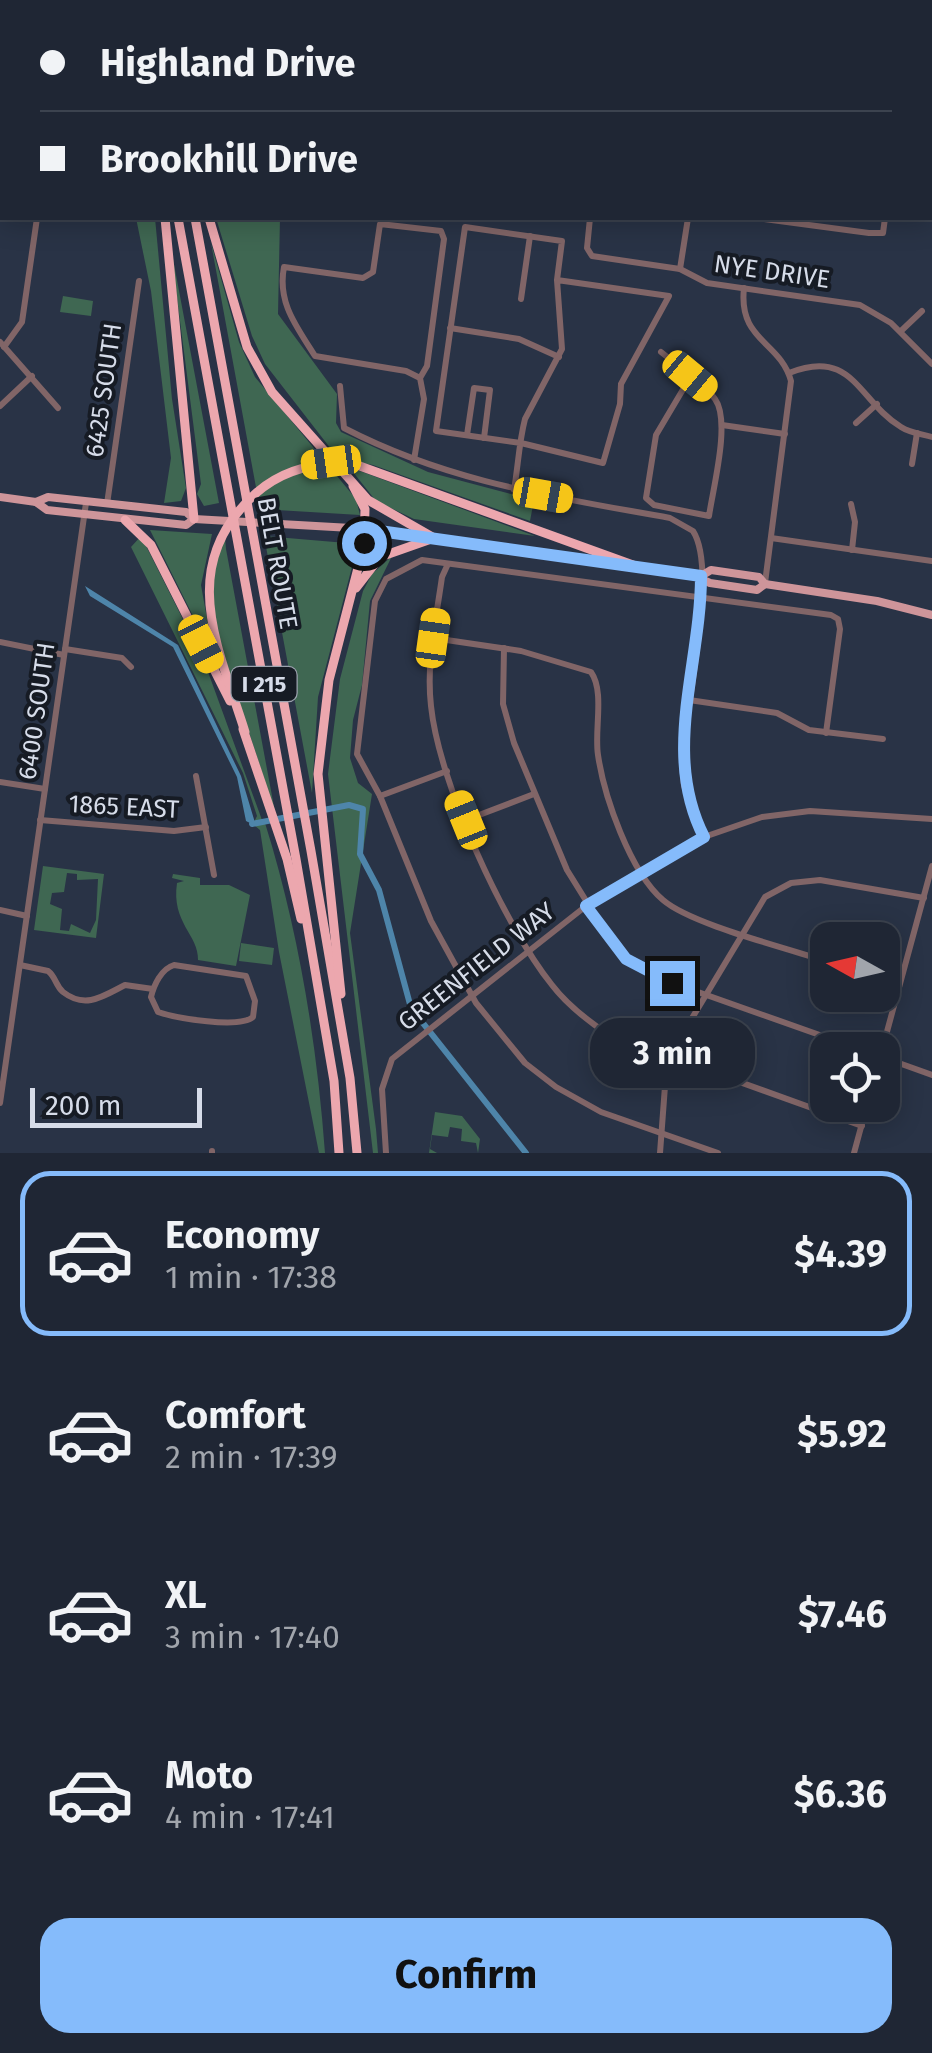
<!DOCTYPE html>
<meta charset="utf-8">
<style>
body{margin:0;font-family:"Fira Sans",sans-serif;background:#2c3240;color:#f1f3f6;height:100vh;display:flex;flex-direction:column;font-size:38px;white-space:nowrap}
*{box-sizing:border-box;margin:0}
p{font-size:32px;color:#a1a5ac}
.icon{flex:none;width:55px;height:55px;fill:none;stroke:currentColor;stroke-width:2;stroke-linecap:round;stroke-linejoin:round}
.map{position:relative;height:1153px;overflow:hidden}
.side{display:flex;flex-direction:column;background:#1f2634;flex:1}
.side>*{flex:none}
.guide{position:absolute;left:0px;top:0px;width:932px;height:220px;box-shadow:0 5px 25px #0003,0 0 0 2px #3c434f;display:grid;align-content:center;height:220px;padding:0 40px;background:#1f2634}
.needle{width:65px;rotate:278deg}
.tools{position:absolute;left:810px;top:922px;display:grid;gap:20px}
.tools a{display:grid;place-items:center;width:90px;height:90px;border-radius:20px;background:#1f2634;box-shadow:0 5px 25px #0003,0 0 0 2px #3c434f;font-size:50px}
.scale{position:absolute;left:30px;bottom:25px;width:172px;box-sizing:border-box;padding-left:10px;border:5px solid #d6dce9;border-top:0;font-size:28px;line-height:35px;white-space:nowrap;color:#d6dce9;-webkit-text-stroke:8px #161b24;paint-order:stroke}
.end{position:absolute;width:45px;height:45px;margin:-22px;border:12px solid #85bbfb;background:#111;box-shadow:0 0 0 5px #111}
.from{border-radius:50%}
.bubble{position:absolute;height:70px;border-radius:30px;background:#1f2634;box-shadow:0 5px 25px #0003,0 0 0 2px #3c434f;font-size:32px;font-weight:700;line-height:70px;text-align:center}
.car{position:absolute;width:30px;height:60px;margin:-30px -15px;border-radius:12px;box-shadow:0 0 8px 2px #0007;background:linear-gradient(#f5c518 24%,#345 0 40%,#f5c518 0 76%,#345 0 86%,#f5c518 0)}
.guide b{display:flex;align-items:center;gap:35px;height:95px;font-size:38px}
.guide b+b{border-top:2px solid #3c434f}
.guide i{width:25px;height:25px;background:#f1f3f6}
ul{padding:18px 0 0;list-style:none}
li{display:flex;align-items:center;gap:30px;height:165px;margin:0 20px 15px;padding:0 20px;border:5px solid transparent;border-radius:30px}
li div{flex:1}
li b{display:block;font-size:38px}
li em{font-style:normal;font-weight:700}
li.on{border-color:#85bbfb}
li>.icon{width:90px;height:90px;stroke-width:1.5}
.action{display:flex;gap:20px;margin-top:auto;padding:20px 40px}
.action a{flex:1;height:115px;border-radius:30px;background:#85bbfb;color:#111;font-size:40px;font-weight:700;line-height:115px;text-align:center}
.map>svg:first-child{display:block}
.green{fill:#3f6752;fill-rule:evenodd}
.water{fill:#4e85aa}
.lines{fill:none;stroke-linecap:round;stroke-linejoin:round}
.canal{stroke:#4e85aa;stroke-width:6}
.minor{stroke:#816567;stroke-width:6}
.major{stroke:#ce959a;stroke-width:8}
.highway{stroke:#eca7ae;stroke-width:9}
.route{stroke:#85bbfb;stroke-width:12}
.labels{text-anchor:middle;stroke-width:8;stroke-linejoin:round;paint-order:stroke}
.shield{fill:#161b24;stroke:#9ca2ae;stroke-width:2.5}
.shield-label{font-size:22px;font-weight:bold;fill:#d6dce9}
.street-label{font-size:25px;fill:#d6dce9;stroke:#161b24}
</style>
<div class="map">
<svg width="932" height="1153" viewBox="0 0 932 1153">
<rect width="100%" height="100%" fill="#293346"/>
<g class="green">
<polygon points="136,218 155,218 172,399 186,488 181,501 164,503 171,458 151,291"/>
<polygon points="216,218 280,218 278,314 337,394 336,423 341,432 428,472 534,500 530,521 373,465 338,458 265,364 252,336"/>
<polygon points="170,243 219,503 204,506 197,494 201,484"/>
<polygon points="211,243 239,342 255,377 356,499 360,515 260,509"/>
<polygon points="63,296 93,301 91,316 60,312"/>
<polygon points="349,467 535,536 414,519 376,501"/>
<polygon points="150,530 212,534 201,585 214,658"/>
<polygon points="141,536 204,661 262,820 254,822 257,816 243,773 131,547"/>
<polygon points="264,536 358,544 318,697 312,793"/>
<polygon points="225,537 226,549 275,812 219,640 209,580"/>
<polygon points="392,556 370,601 362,685 353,720 350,758 358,783 372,794 350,933 376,1129 378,1153 373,1153 328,774 340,679 363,591 372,574"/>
<path d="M265 823C298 928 317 1043 325 1153H319L279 952 260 830 254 825Z"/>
<path d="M43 866 104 874 96 938 34 930ZM67 873 77 874V880L98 879 96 920 90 933 71 924 69 931 60 930 62 909 50 904 52 893 64 892Z"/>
<path d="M173 874 200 878V885H229L250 895 236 966 198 960C199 935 171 923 177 883L184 881 172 878Z"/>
<polygon points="241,943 274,948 272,965 239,961"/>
<polygon points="435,1112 462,1116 480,1139 478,1153 476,1143 461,1141 462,1129 450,1127 448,1137 432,1135 430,1149 437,1153 429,1153"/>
</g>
<polygon class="water" points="85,586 178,645 241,776 256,826 246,821 237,777 173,647 90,596"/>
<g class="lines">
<polyline class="canal" points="252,824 349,805 363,809 360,854 379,890 411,1008 526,1153"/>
<g class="minor">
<polyline points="98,2 98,0"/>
<polyline points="225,2 226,0"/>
<polyline points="362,2 363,0"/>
<polyline points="449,2 450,0"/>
<polyline points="532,2 533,0"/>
<polyline points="620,2 620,0"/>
<polyline points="695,2 696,0"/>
<polyline points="0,18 2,21"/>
<polyline points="930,119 932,118"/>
<polyline points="0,125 2,127"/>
<polyline points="590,218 587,248 592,256 680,269 707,283 860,305 891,323 932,364"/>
<polyline points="757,218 869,233 883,233 885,218"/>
<polyline points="680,269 688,218"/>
<path d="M744 288C738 341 780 341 791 381L765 583"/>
<polyline points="521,299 530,236"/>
<polyline points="450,328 519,339 559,357"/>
<polyline points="901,331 922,311"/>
<polyline points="0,342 58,408"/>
<polyline points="4,347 22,322 37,218"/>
<path d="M661 352C678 366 702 381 715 399 731 421 713 488 709 516L654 505 646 498 656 435 691 376"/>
<path d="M789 373C853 347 858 401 901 427 910 433 922 434 932 437"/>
<path d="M340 386 344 428C450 483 555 497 670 518L693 531C719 571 684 712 682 764L684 786 704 837"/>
<polyline points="0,406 32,376"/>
<polyline points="856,423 877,404"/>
<polyline points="722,425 785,434"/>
<polyline points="467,435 474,388 490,390 484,438"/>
<path d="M414 460 424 399 420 378 406 371 315 356C297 327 277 303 284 267L363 278 373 272 380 224 441 231 444 239 427 366 420 378"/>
<polyline points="912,464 917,433"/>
<path d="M514 490C518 467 519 442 525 419L562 349 557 280 562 241 465 227 436 431 521 443 603 463 620 404 621 384 669 296 557 280"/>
<polyline points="107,504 139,281"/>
<polyline points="851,504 855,522 852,550"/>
<polyline points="771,538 932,561"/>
<path d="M447 566 442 577C436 620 426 663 431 706 439 783 504 925 552 985 568 1006 588 1021 609 1035L862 1126"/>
<path d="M433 638 521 651 591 672C605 692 594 730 598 755 604 796 630 872 663 900 692 925 788 948 828 962"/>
<polyline points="0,642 64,655"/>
<polyline points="504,648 503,704 514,743 567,870 616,949 650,975 862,1050"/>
<polyline points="65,649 122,658 131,667"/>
<polyline points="689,700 777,713 809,730 883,739"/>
<polyline points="196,776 214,875"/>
<polyline points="0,782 45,789"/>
<polyline points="380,796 447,771"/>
<polyline points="40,820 174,831 206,827"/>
<polyline points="466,820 534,794"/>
<polyline points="0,910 27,916"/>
<path d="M20 965 48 971C56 977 55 985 63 992 86 1010 105 995 125 985L153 989"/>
<path d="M174 965 246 976 255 1001 253 1017C239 1029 176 1018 158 1012L151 997C154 985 161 969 174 965Z"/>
<polyline points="882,981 899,987"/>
<polyline points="882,1050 932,866"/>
<polyline points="882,1057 932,1075"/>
<polyline points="0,1103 86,503"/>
<polyline points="212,1153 212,1151"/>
<polyline points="386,1153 382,1089 392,1059 586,906 704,837 762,817 810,811 932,819"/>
<polyline points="660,1153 665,1086 674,1048 765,897 791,883 820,880 924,898"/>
<polyline points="718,1153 601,1112 556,1087 525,1063 476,1003 431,921 380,796 357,754 375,601 386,579 422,560 831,615 838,619 840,629 826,733"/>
<polyline points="854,1153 867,1105"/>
</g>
<g class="major">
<polyline points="0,497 36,502 47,510 186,525 194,519"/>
<polyline points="36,502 48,497 186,512 194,519 369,529 688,573 710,583 757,590 765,584"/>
<polyline points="701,576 711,570 759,577 765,584 877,601 932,615"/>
</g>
<g class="highway">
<polyline points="167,2 167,0"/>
<polyline points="184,2 184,0"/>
<polyline points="165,218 194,519"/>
<polyline points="178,218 296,859 334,1081 339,1153"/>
<polyline points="195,218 311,851 350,1078 357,1153"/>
<polyline points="209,218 247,347 272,392 368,500 434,538"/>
<polyline points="125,520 151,545 230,701"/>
<polyline points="356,588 380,557 434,538"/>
<polyline points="243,729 287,859 301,919"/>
<path d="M245 732C218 646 176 566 255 494 284 468 319 461 357 465L633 565"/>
<polyline points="341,994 318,774 329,680 364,545 365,509 353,486"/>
</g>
</g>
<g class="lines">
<path class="route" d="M364 543 365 529 701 576C701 665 661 753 704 837L586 906 626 959 672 983"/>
</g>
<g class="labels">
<rect class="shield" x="231.5" y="667" width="65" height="34" rx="8"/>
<g class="shield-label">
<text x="264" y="692">I 215</text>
</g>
<g class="street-label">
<text transform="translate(772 271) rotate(8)" y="9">NYE DRIVE</text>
<text transform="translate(103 390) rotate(-82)" y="9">6425 SOUTH</text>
<text transform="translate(278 563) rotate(80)" y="9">BELT ROUTE</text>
<text transform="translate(36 711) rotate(-82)" y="9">6400 SOUTH</text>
<text transform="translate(124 806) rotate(3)" y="9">1865 EAST</text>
<text transform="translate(476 966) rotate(-38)" y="9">GREENFIELD WAY</text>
</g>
</g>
</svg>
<div class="tools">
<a><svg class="needle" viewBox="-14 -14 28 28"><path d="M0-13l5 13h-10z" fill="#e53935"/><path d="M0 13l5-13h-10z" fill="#a1a5ac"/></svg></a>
<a><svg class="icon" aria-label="locate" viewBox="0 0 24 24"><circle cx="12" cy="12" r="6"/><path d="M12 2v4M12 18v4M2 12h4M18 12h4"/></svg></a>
</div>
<div class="scale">200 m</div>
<i class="end from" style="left:364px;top:543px"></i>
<i class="end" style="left:672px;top:983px"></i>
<div class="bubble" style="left:590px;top:1018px;width:165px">3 min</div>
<i class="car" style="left:690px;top:376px;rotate:130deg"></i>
<i class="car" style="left:331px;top:462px;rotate:262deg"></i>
<i class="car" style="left:543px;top:495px;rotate:100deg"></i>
<i class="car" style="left:433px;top:638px;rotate:8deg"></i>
<i class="car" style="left:201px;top:644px;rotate:153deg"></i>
<i class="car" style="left:466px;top:820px;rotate:338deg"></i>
<div class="guide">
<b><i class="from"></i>Highland Drive</b>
<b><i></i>Brookhill Drive</b>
</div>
</div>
<section class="side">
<ul>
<li class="on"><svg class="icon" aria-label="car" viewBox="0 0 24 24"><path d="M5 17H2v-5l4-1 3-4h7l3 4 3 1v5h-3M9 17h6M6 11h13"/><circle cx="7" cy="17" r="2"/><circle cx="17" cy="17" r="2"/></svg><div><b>Economy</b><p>1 min · 17:38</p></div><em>$4.39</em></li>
<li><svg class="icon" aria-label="car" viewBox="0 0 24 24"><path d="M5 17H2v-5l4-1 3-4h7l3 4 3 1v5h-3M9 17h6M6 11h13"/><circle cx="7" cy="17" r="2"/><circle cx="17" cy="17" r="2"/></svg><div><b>Comfort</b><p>2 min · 17:39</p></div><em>$5.92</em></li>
<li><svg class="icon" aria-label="car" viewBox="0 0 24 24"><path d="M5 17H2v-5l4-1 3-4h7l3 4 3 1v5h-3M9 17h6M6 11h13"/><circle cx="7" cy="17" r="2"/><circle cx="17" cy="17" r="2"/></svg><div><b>XL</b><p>3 min · 17:40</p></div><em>$7.46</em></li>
<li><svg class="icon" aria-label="car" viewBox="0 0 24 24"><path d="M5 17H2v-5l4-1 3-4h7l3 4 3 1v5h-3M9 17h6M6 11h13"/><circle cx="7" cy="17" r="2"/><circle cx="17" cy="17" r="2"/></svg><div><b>Moto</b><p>4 min · 17:41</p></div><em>$6.36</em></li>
</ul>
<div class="action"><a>Confirm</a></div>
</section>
